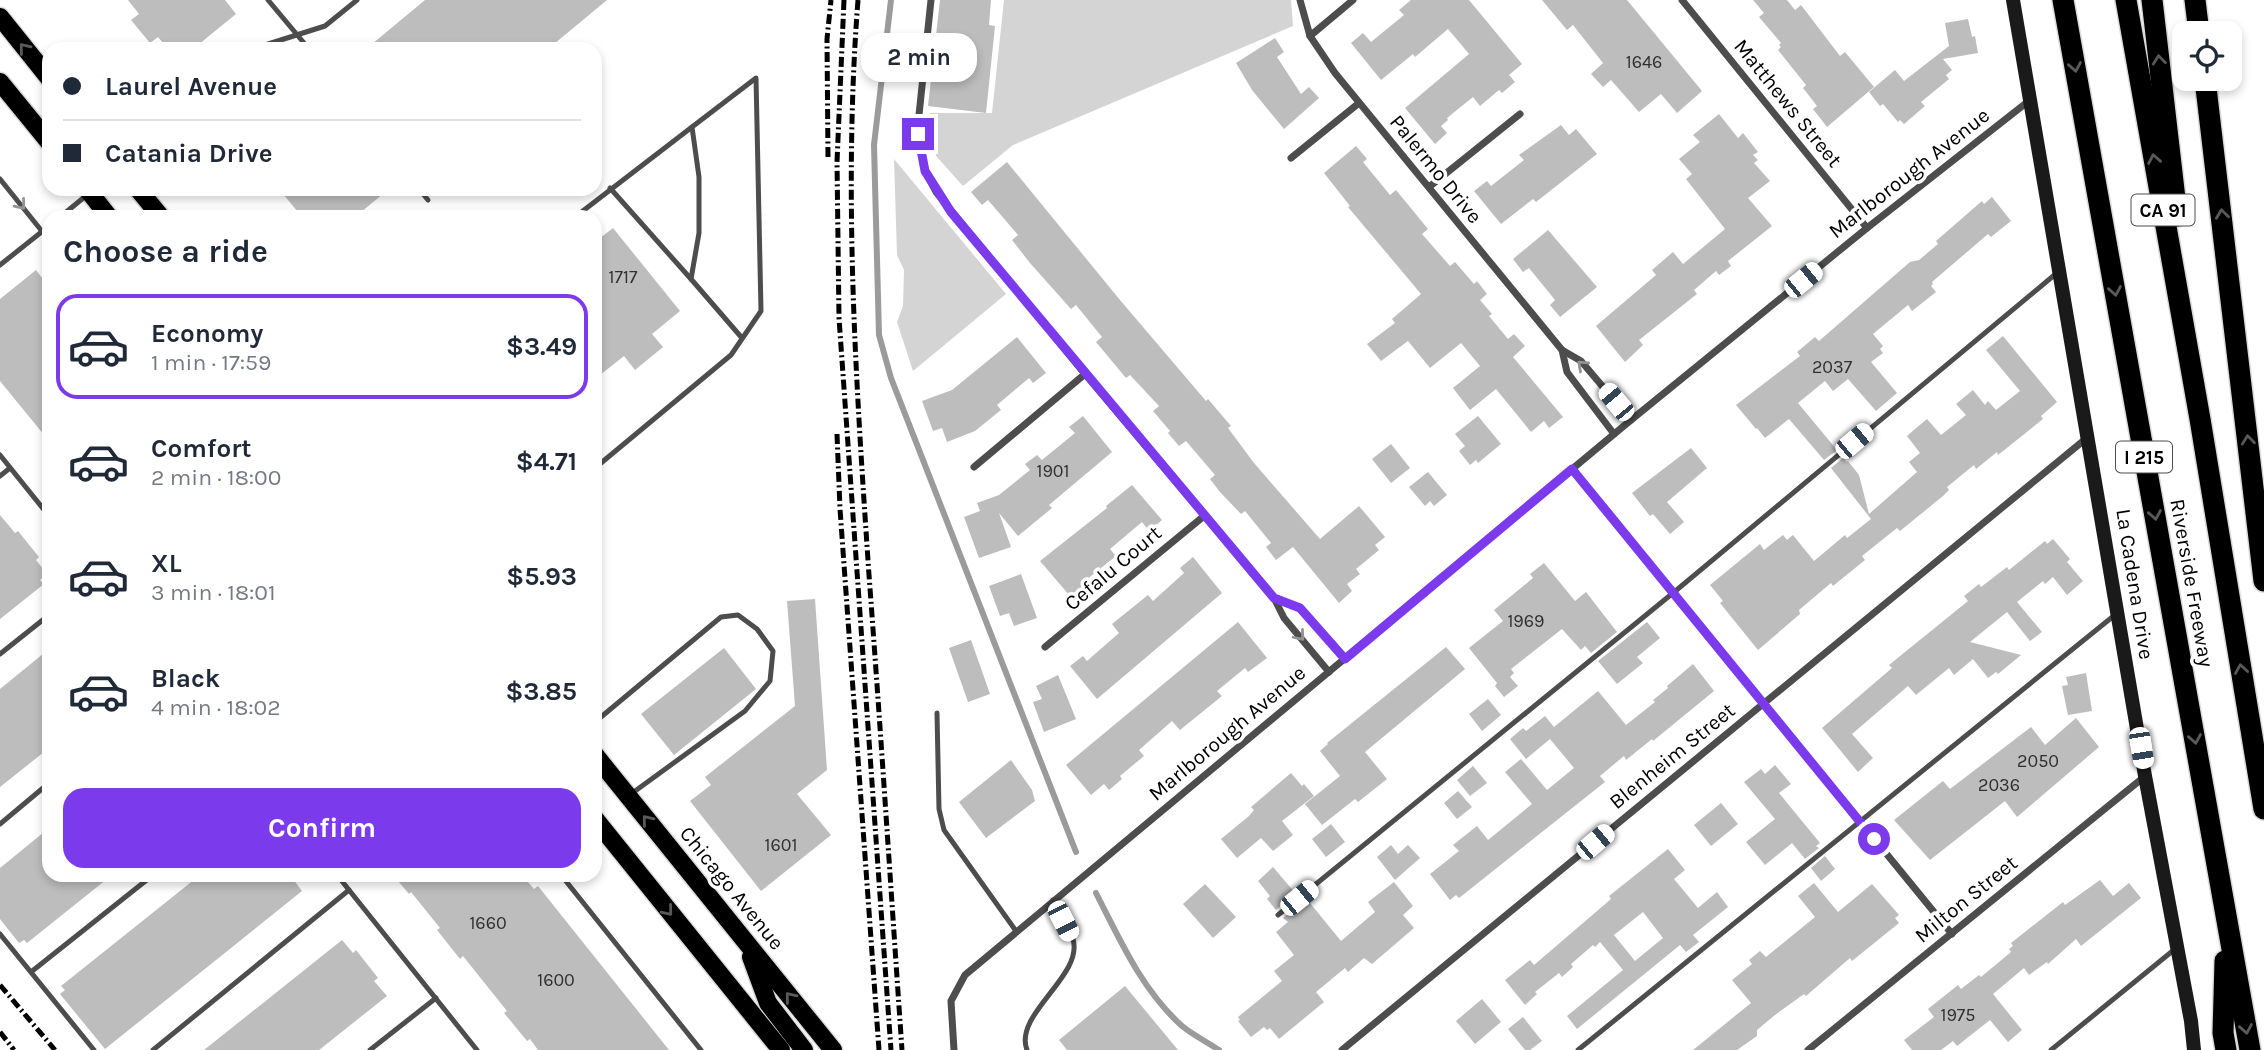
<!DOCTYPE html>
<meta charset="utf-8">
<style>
body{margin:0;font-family:Karla,sans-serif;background:#f6f6f7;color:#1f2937;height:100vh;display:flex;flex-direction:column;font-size:26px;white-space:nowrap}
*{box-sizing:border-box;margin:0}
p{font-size:23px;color:#747a83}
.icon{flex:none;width:38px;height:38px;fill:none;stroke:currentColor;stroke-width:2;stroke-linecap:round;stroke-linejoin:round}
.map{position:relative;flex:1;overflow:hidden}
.sheet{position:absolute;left:42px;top:210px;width:560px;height:672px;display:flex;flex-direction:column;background:#fff;border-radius:21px;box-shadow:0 4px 10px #0003}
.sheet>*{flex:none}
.hud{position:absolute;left:42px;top:42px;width:560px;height:154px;border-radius:21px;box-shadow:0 4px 10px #0003;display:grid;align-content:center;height:154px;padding:0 21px;background:#fff}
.fabs{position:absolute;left:2172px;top:21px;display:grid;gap:14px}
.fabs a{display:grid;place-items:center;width:70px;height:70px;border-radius:14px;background:#fff;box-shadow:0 4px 10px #0003;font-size:35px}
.end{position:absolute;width:32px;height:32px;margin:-16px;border:9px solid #7c3aed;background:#fff;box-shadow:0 0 0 4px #fff}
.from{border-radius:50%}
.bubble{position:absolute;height:49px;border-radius:21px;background:#fff;box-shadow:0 4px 10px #0003;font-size:23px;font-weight:700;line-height:49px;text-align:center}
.car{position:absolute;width:21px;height:42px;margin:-21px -10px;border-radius:9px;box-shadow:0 0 5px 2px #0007;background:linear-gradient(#fff 24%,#345 0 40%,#fff 0 76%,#345 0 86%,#fff 0)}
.hud b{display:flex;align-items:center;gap:24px;height:66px;font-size:26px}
.hud b+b{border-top:2px solid #e0e1e3}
.hud i{width:18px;height:18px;background:#1f2937}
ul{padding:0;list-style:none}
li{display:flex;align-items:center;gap:21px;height:105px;margin:0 14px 10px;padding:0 7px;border:4px solid transparent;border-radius:21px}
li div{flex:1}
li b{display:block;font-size:26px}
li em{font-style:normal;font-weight:700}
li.active{border-color:#7c3aed}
li>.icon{width:63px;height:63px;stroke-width:1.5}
h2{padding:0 21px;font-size:32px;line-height:84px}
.action{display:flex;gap:14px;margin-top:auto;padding:14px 21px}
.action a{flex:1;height:80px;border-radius:21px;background:#7c3aed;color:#fff;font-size:28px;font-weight:700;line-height:80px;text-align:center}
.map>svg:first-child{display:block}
.green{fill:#d4d4d4}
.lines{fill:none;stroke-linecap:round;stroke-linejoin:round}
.stream{stroke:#9b9b9b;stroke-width:6}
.building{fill:#bdbdbd;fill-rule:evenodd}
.primary-casing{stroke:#dbdbdb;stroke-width:21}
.highway-casing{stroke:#dbdbdb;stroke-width:24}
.lane{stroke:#4d4d4d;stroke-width:5}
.street{stroke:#4d4d4d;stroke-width:7}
.secondary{stroke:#1a1a1a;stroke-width:14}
.primary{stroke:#000;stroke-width:18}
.highway{stroke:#000;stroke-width:21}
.rail{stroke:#000;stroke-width:5;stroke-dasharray:10 3.5 2 3.5;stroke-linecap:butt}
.oneway{stroke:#595959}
.oneway2{stroke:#949494}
.route{stroke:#7c3aed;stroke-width:9}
.labels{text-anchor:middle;stroke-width:7;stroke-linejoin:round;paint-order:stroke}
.number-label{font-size:18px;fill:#2f2f2f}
.shield{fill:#fff;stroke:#4c4c4c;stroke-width:2}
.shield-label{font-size:19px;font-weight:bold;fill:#000}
.street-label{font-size:21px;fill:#000;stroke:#fff}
</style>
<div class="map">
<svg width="2264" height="1050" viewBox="0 0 2264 1050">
<rect width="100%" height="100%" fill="#fff"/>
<g class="green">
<polygon points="1004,0 1291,0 1293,26 1013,145 963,186 936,156 930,113 992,113"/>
<polygon points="894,159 1006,294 913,371 897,322 903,306 904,270 897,255"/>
</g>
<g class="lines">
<g class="stream">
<polyline points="891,0 874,145 879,335 891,378 1076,852"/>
<path d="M1096 893C1120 940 1142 990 1182 1026 1193 1035 1207 1042 1219 1050"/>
</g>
</g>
<g class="building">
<polygon points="128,0 225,0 236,14 193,49 168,49 158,37 150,43 131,20 139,14"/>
<polygon points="425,0 607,0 548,49 366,49"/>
<polygon points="940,0 991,0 989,25 995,26 986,113 928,106"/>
<polygon points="1411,0 1469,0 1522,64 1509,75 1515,82 1502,93 1499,90 1480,106 1473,97 1447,118 1448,120 1441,126 1447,133 1435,144 1405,108 1469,54 1459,42 1448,29 1415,57 1413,54 1381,80 1351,43 1363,33 1371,42 1404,15 1399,10"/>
<polygon points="1542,0 1627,0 1702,91 1677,113 1661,94 1639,112 1611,80 1603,87 1591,74 1603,63 1573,25 1567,30"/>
<polygon points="1753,0 1787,0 1795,10 1801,5 1840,56 1845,52 1874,87 1827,127 1813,109 1817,106 1803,88 1806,85 1778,50 1781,47 1779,45 1781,43 1759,17 1764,13"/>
<polygon points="1968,19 1972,37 1975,36 1978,53 1943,59 1952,70 1946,75 1949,79 1921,102 1925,106 1904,124 1900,120 1898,122 1883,104 1880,106 1869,92 1895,70 1904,81 1949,46 1945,23"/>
<polygon points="1275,38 1284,52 1277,57 1301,94 1309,87 1319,98 1284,129 1252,90 1236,63"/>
<polygon points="1719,114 1738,138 1743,133 1758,152 1753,155 1758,160 1754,163 1770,181 1748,198 1772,226 1728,261 1731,266 1719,275 1716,271 1694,290 1697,294 1639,340 1643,345 1625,362 1596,326 1656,275 1652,270 1673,252 1683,264 1725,229 1686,179 1692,174 1679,159 1700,142 1693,135"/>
<polygon points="1561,125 1569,135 1576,129 1597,154 1536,202 1533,199 1501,224 1474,191 1487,181 1491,186 1524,160 1519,155"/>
<polygon points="1356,146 1367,159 1363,162 1390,195 1396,190 1428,229 1422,234 1450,266 1455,262 1474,284 1477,281 1487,294 1480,300 1492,314 1489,316 1508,339 1514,334 1525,346 1513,357 1563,417 1549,428 1544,421 1531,432 1496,389 1470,410 1453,388 1480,366 1461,343 1430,368 1408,341 1381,361 1367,344 1395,323 1392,319 1421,294 1348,207 1350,206 1324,173"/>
<polygon points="1007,162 1120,300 1206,401 1208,399 1231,426 1228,428 1254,463 1320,539 1359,506 1385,537 1375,545 1379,550 1356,569 1360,574 1347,584 1352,591 1339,603 1293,547 1276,560 1266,547 1271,543 1245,511 1241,514 1220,492 1210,479 1215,475 1186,441 1179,446 1168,433 1170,431 1153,411 1159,406 1130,375 1126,378 1096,342 1102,337 1076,305 1071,309 1030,263 1012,240 1018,235 988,200 982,205 971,192"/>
<polygon points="279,189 389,189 355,217 302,217"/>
<polygon points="1992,197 2011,221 1991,237 1988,234 1932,282 1933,284 1931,286 1936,292 1912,311 1908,305 1873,334 1883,346 1880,349 1883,353 1871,362 1897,393 1876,411 1848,379 1833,391 1825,381 1798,403 1837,450 1824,460 1789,419 1765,438 1757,428 1756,429 1736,405 1800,356 1797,352 1815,337 1819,341 1910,262 1919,260 1938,244 1936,241 1982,201 1984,204"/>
<polygon points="613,228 680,311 652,334 663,347 635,370 624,356 595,379 595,242"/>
<polygon points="1548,230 1597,287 1560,317 1550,305 1555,300 1529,268 1523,272 1513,259"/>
<polygon points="36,270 49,287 49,441 0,381 0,299"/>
<polygon points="2003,336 2057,402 2041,416 2043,419 1998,455 1997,452 1976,469 1974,465 1947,487 1949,490 1943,496 1900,531 1897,528 1862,556 1865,560 1833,586 1831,583 1799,610 1800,614 1758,650 1720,603 1723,601 1710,585 1760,544 1764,550 1783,535 1787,540 1793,535 1814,561 1845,535 1847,538 1871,519 1831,468 1843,458 1847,462 1848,461 1859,475 1869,514 1917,472 1909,462 1920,453 1907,436 1915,429 1927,419 1941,435 1966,415 1956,404 1973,390 1985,405 1988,401 1996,410 2020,391 1986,350"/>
<polygon points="1017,337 1046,373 1033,383 1029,378 997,405 1001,410 975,431 947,442 942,428 933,431 922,401 952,390"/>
<polygon points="1083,416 1112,452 1049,505 1052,508 1018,536 999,513 1011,547 979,558 964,517 980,511 977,503 999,495 1030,470 1025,464 1037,455 1042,460 1075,433 1069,427"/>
<polygon points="1478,416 1501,444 1478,463 1476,460 1470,465 1459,451 1465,446 1455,434"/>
<polygon points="1391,444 1410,468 1391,483 1372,459"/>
<polygon points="1691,448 1707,468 1667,502 1684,522 1670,534 1653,514 1650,516 1632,493"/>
<polygon points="1428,472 1447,495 1434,506 1430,501 1425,506 1409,487"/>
<polygon points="1132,485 1162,520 1149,531 1142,522 1110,549 1116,556 1081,584 1083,586 1070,596 1040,561 1107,508 1106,506"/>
<polygon points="0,515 15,533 18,531 39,557 36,560 47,574 40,580 44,584 0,619"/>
<polygon points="2053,539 2070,559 2067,562 2083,581 2067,595 2053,577 2045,584 2043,581 2017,602 2042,632 2030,641 2007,612 1970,642 2021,655 1998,674 1996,672 1988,678 1973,659 1954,675 1949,668 1916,695 1908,686 1852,734 1873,758 1858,772 1822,728 1892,668 1889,665 1968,601 1964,596 1979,584 1981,587 2007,567 2009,570 2045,541 2047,544"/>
<polygon points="1193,557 1222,593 1097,699 1070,666 1083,656 1087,661 1119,633 1112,624 1148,595 1153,601 1184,573 1180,568"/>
<polygon points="1544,563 1575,601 1586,592 1617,632 1591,653 1585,646 1581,650 1562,629 1511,669 1514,673 1510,677 1518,686 1504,697 1495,686 1497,683 1469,648 1503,621 1494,610 1533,578 1530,574"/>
<polygon points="1021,574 1037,618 1014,626 1009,613 1000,616 989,586"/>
<polygon points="815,599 827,770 797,794 831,835 761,891 690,801 711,785 705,777 795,706 787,601"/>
<polygon points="1238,622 1267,658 1248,672 1245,668 1217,691 1222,696 1180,730 1172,721 1139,750 1144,756 1120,776 1122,779 1109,790 1104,784 1091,795 1066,765"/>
<polygon points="1647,622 1660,638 1637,657 1643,663 1617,684 1598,661"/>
<polygon points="971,640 990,694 968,702 949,648"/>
<polygon points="1446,647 1465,669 1365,752 1387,779 1358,802 1355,799 1322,825 1305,804 1340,776 1320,751 1328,744 1327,743"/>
<polygon points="724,648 756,689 674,755 641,714"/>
<polygon points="49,649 49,748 0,787 0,689"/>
<polygon points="1693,664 1714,691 1653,741 1652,739 1626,760 1624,756 1600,776 1605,782 1459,898 1456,895 1450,900 1430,874 1459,851 1453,845 1477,826 1488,840 1532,804 1505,772 1521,759 1547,790 1574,768 1550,739 1526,759 1510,739 1523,728 1526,731 1545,716 1554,727 1598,691 1626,725 1655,702 1653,700 1668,688 1667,686"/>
<polygon points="2086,673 2092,711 2068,715 2062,686 2068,685 2066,677"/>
<polygon points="1058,675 1076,719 1044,732 1033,702 1042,699 1036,686"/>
<polygon points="1488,699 1501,715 1482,731 1469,714"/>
<polygon points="2076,718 2099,747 2017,817 2005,801 1930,860 1894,820 1943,781 1950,789 2031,727 2045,745"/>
<polygon points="1011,760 1032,790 1035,801 986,838 959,802"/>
<polygon points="1775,765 1791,784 1779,793 1820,843 1816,846 1819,848 1805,859 1792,843 1765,865 1746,842 1775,819 1744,782 1761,769 1765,774"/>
<polygon points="1473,766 1487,783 1470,796 1457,780"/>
<polygon points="1291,773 1302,786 1304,784 1314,796 1282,821 1293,835 1273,851 1261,838 1237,858 1221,839 1249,816 1254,810 1251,807"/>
<polygon points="1458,791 1472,807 1457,819 1444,803"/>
<polygon points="1721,803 1738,824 1711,846 1694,825"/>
<polygon points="1331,824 1345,842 1326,857 1312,839"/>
<polygon points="49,828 49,875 112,875 27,943 24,940 19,943 0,919 0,868"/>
<polygon points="1391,845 1398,854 1408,845 1420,858 1395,880 1377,857"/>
<path d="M1668 849 1685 870 1674 879 1698 908 1717 892 1728 907 1693 935 1699 942 1686 952 1680 945 1577 1029 1567 1016 1623 970 1600 942 1595 947 1593 945 1571 964 1573 967 1562 977 1559 973 1535 992 1537 994 1525 1005 1505 980 1530 960 1534 965 1611 899 1609 896ZM1643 912 1663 938 1635 961 1614 935Z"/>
<polygon points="1825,856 1835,869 1821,881 1811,868"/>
<polygon points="1273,867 1296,894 1276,910 1267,899 1270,896 1258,881"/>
<polygon points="200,875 290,875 302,891 105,1049 60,994 65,990 61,986"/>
<polygon points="393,875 522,875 534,889 538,886 669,1050 538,1050 530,1039 527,1041 504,1013 507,1011 463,956 460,959 437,930 440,928 411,892 409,894"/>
<polygon points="2100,880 2113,896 2129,883 2141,898 2081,946 2076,939 2048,964 2047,962 2029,975 2024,968 1993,994 2022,1030 2008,1042 1990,1020 1957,1046 1953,1041 1941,1050 1912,1050 1904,1040 1934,1017 1928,1009 1958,985 1961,989 1979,975 1981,977 2011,952 2009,949 2013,946 2011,943 2063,902 2065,905"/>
<polygon points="1394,882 1413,906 1403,915 1414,928 1372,964 1364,958 1348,972 1345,968 1316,992 1324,1002 1279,1039 1270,1028 1267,1030 1264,1027 1251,1037 1238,1021 1240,1020 1238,1017 1282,981 1274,971 1294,955 1276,932 1288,922 1283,918 1303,902 1307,906 1310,903 1341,941 1375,912 1368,902"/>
<polygon points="1814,883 1838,912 1872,884 1899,915 1895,918 1899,923 1852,961 1850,958 1806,996 1804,994 1775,1015 1757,1030 1757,1036 1737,1050 1693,1050 1751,1003 1732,980 1752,964 1749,960 1760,951 1766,957 1815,917 1798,896"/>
<polygon points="1205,884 1236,917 1213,938 1183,904"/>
<polygon points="342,940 353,953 356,950 378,978 374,981 387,996 319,1050 204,1050"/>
<polygon points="1125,986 1178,1050 1067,1050 1059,1040"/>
<polygon points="1482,999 1501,1022 1475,1044 1456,1021"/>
<polygon points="1523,1017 1542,1041 1530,1050 1525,1050 1508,1029"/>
</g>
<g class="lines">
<g class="primary-casing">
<g id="primary">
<polyline points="0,17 49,78"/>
<polyline points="0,82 49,142"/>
<polyline points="87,189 109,217"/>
<polyline points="138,189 161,217"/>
<polyline points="595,755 833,1050"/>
<polyline points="595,819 781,1050"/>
<polyline points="751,957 768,1003 804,1050"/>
</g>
</g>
<g class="highway-casing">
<g id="highway">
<polyline points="2063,0 2250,1050"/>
<polyline points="2126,0 2200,419 2264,809"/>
<polyline points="2152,0 2177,216"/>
<polyline points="2195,0 2199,33"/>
<polyline points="2205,79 2264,581"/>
<polyline points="2225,961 2223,1033 2226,1050"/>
</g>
</g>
<g class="lane">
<polyline points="268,0 309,49"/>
<polyline points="261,49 265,45 325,26 357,0"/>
<polyline points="0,179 49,240"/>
<polyline points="610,188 691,279"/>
<polyline points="419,189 428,200"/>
<polyline points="60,217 87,195"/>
<polyline points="575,217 692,127"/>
<polyline points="0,265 49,226"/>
<polyline points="0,455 49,516"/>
<polyline points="595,468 731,355 761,311 756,78 692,127 699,177 699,233 691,279 742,338"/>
<polyline points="0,476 10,468"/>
<polyline points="0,654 49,615"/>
<polyline points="937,713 939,809 944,830 1016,931"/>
<polyline points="595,722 721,617 738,615 757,629 773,651 770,681 745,711 631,794"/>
<polyline points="0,824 49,783"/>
<polyline points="337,875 477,1050"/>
<polyline points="561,875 701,1050"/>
<polyline points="1278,915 1673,593 2058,272"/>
<polyline points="0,934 94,1050"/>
<polyline points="31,972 153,875"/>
<polyline points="153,1050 349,890"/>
<polyline points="370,1050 436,998"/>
<path d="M1027 1050C1013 1014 1084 976 1073 939 1069 926 1059 912 1053 900"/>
<polyline points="1578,1050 2116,614"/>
<polyline points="2051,1050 2175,949"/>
</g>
<g class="street">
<polyline points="931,0 917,134 925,171 936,192 1085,374 1274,598 1284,618 1329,672"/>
<polyline points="1300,0 1310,36 1335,73 1562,350 1581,361 1631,420"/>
<polyline points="1682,0 1867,228"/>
<polyline points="1310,36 1353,0"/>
<polyline points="1291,158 1359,103"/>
<polyline points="1429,187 1520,114"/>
<polyline points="1562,350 1567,372 1614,434"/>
<polyline points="974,467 1085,374"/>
<polyline points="1572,469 1952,934"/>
<polyline points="1275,599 1300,608 1345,659"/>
<polyline points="1045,647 1204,516"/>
<polyline points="954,1050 951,1001 965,975 1631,420 1867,228 2030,100"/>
<polyline points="1342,1050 2088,437"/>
<polyline points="1808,1050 2144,777"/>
</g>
<polyline class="secondary" points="2013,0 2145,776 2191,1021 2194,1050"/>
<use href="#primary" class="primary"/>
<use href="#highway" class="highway"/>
<g class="rail">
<polyline points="844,0 837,162 839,318 891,1050"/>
<path d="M858 0C843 192 856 384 869 575 881 734 891 892 902 1050"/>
<polyline points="828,157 827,39 831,0"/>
<polyline points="837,434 840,509 879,1050"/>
<polyline points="0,985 55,1050"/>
<polyline points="0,1032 14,1050"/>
</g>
</g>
<defs><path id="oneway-chevron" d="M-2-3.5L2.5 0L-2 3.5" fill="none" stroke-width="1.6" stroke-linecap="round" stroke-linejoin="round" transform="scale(1.75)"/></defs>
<g class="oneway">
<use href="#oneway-chevron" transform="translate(24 48) rotate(-129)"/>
<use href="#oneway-chevron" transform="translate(2159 60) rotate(-96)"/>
<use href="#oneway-chevron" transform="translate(2075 67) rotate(80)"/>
<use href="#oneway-chevron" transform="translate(2154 159) rotate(-100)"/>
<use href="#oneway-chevron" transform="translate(2222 214) rotate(-97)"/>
<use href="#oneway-chevron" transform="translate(2115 291) rotate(80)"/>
<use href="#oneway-chevron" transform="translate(2248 440) rotate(-96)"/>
<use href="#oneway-chevron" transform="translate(2155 515) rotate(80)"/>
<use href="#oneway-chevron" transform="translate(2241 669) rotate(-99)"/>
<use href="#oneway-chevron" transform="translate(2195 739) rotate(80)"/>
<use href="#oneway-chevron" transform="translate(647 820) rotate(-129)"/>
<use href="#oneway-chevron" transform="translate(668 911) rotate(51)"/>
<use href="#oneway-chevron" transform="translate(790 997) rotate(-129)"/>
<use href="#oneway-chevron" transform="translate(2246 1029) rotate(80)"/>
</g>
<g class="oneway2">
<use href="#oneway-chevron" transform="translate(21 205) rotate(51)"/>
<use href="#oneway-chevron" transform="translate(1582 365) rotate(-138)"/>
<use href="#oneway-chevron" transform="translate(1300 636) rotate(50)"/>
</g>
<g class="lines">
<polyline class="route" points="918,134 925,171 951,212 1274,598 1300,608 1345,659 1572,469 1874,839"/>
</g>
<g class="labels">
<g class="number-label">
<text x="1644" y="68">1646</text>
<text x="623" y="283">1717</text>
<text x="1832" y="373">2037</text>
<text x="1053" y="477">1901</text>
<text x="1526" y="627">1969</text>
<text x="2038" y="767">2050</text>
<text x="1999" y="791">2036</text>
<text x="781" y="851">1601</text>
<text x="488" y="929">1660</text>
<text x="556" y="986">1600</text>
<text x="1958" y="1021">1975</text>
</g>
<g class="shield">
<rect x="2131.5" y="194.5" width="63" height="31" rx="5"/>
<rect x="2116" y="441.5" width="56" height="31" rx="5"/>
</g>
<g class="shield-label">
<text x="2163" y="217">CA 91</text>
<text x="2144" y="464">I 215</text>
</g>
<g class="street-label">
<text transform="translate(1788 103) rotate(51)" y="7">Matthews Street</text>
<text transform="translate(1436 169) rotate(51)" y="7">Palermo Drive</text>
<text transform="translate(1909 173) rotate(-38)" y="7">Marlborough Avenue</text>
<text transform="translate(1113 568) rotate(-40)" y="7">Cefalu Court</text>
<text transform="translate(2192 583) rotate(80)" y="7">Riverside Freeway</text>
<text transform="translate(2135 584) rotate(81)" y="7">La Cadena Drive</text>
<text transform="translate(1227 733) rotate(-40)" y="7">Marlborough Avenue</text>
<text transform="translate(1672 756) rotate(-39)" y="7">Blenheim Street</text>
<text transform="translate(732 888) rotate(51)" y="7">Chicago Avenue</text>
<text transform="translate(1966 899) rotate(-39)" y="7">Milton Street</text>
</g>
</g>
</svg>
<div class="fabs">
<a><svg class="icon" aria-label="locate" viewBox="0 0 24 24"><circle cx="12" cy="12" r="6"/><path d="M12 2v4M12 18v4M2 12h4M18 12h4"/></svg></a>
</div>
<i class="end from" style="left:1874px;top:839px"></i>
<i class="end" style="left:918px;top:134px"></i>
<div class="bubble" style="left:861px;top:33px;width:116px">2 min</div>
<i class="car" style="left:1803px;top:280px;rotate:51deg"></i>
<i class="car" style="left:1616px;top:402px;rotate:320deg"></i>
<i class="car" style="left:1854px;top:441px;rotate:50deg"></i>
<i class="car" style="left:2141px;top:748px;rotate:171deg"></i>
<i class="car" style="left:1595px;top:842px;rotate:50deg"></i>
<i class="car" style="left:1299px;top:898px;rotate:51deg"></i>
<i class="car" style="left:1063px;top:921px;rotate:153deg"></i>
<div class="hud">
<b><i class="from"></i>Laurel Avenue</b>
<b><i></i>Catania Drive</b>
</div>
<section class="sheet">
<h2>Choose a ride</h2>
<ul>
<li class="active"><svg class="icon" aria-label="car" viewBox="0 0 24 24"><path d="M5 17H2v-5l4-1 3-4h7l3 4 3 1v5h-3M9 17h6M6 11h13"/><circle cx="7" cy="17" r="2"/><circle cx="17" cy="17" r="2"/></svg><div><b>Economy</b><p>1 min · 17:59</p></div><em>$3.49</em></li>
<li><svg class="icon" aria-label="car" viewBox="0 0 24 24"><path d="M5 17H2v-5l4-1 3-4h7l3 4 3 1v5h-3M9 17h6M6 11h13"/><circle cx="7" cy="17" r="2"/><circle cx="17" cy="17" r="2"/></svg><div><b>Comfort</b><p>2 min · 18:00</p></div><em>$4.71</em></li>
<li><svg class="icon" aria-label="car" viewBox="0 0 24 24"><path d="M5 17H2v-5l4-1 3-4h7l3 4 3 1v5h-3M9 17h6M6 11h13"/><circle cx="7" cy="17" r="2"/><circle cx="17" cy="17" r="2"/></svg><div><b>XL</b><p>3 min · 18:01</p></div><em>$5.93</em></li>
<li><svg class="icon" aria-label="car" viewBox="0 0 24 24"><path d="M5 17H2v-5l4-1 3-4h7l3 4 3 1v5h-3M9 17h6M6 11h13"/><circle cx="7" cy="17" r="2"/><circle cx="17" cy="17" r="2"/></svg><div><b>Black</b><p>4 min · 18:02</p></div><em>$3.85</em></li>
</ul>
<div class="action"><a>Confirm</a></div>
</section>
</div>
